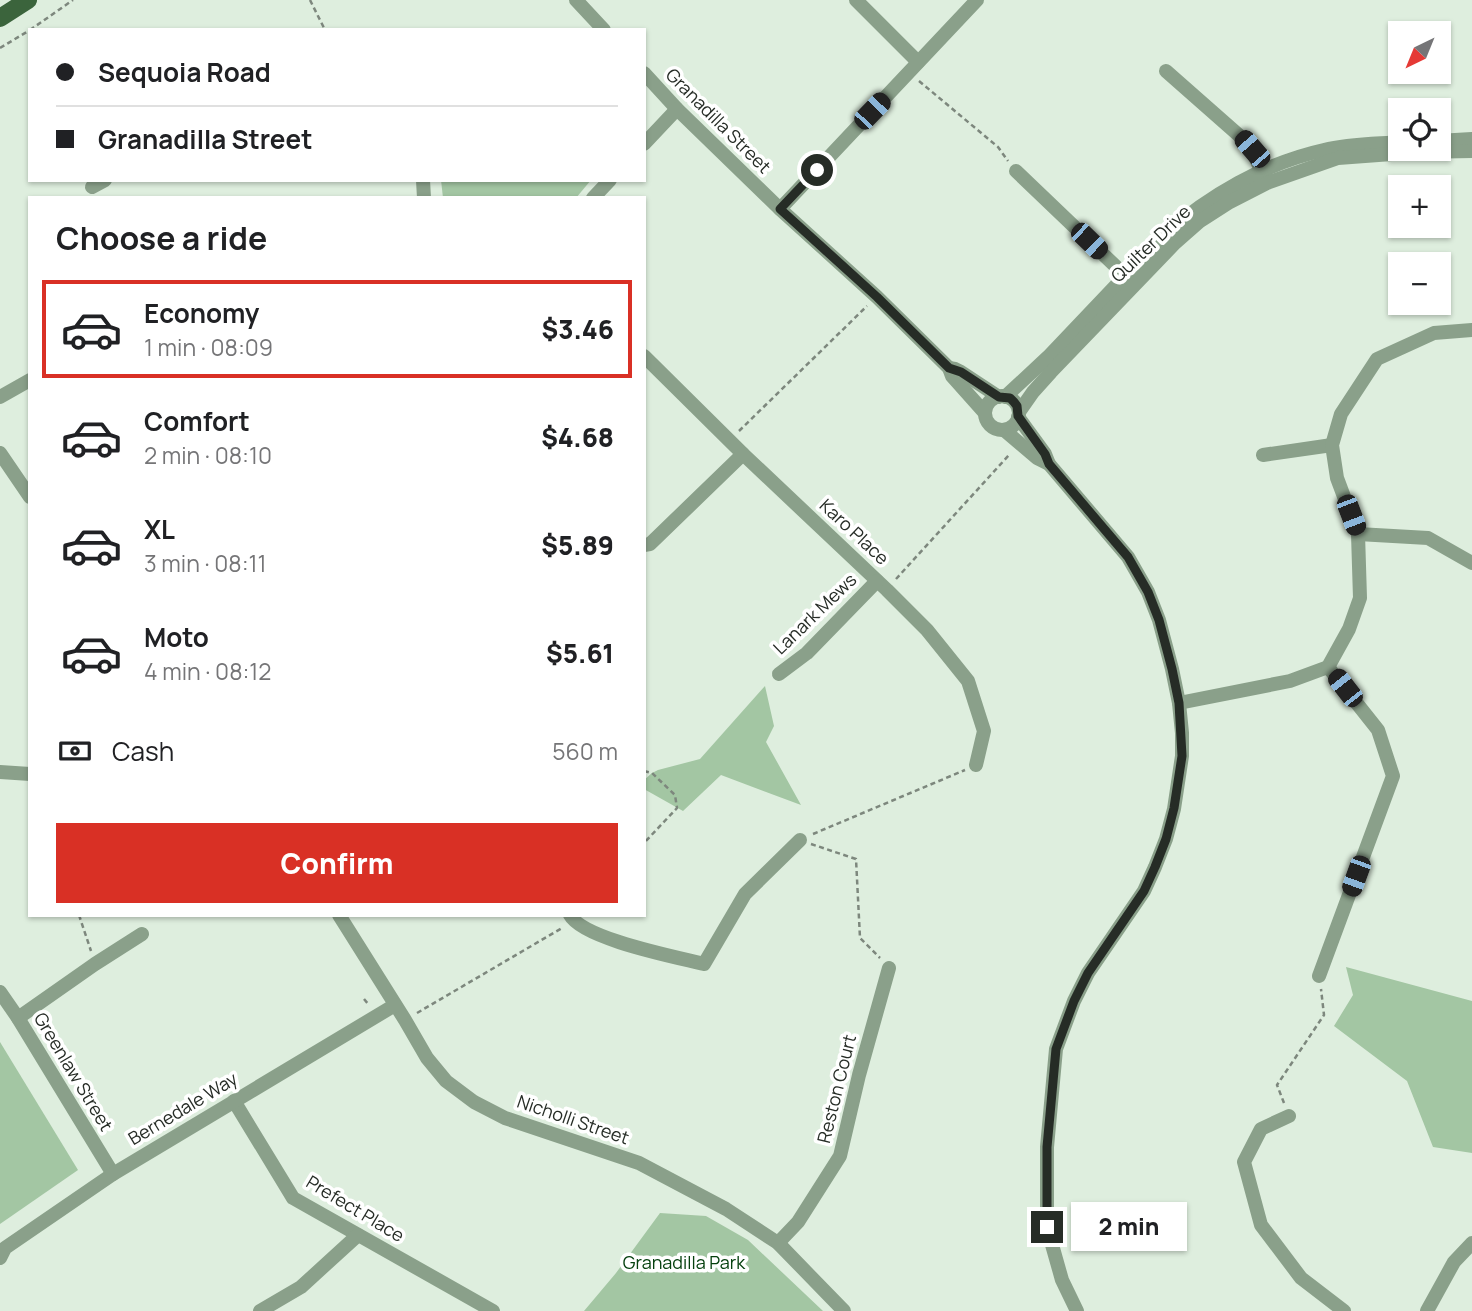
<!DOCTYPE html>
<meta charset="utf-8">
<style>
body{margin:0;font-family:Manrope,sans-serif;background:#f2f2f2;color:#202124;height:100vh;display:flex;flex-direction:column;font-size:26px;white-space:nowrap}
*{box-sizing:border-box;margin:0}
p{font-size:23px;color:#757577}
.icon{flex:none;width:38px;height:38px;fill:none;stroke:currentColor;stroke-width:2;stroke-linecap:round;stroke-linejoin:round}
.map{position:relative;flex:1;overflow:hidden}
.side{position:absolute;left:28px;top:196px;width:618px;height:721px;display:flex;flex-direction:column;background:#fff;border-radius:0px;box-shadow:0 2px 5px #0004}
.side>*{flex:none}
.banner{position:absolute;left:28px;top:28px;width:618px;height:154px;border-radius:0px;box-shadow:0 2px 5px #0004;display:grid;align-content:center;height:154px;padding:0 28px;background:#fff}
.needle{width:46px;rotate:223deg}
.fabs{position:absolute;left:1388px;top:21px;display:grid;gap:14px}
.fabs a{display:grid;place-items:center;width:63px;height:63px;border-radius:0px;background:#fff;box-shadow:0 2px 5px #0004;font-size:35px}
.end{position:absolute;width:32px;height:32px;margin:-16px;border:9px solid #262c26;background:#fff;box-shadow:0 0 0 4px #fff}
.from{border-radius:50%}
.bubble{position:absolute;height:49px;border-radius:0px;background:#fff;box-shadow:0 2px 5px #0004;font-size:23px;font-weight:800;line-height:49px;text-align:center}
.car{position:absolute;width:21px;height:42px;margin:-21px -10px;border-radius:9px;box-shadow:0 0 5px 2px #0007;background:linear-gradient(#222 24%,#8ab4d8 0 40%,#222 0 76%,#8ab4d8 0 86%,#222 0)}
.banner b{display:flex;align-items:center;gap:24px;height:66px;font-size:26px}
.banner b+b{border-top:2px solid #e0e0e0}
.banner i{width:18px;height:18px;background:#202124}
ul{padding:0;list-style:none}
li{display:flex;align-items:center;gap:21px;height:98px;margin:0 14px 10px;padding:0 14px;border:4px solid transparent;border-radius:0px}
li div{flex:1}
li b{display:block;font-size:26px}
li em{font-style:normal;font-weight:800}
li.active{border-color:#d93025}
li>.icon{width:63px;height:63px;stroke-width:1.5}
h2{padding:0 28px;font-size:32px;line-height:84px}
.pay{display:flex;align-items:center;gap:18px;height:77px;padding:0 28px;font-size:26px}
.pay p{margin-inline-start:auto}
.action{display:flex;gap:14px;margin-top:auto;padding:14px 28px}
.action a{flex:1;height:80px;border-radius:0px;background:#d93025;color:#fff;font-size:28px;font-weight:800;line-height:80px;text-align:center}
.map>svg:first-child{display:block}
.green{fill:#a3c6a3}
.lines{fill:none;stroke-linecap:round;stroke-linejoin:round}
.path{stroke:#7d877d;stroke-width:2.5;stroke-dasharray:5 3.5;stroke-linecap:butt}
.minor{stroke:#8aa08a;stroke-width:14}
.major{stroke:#3b643c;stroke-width:18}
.route{stroke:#262c26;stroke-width:9}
.labels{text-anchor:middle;stroke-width:7;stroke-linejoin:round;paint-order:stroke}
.street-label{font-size:18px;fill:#262c26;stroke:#fff}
.park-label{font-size:18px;fill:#05400e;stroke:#fff}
</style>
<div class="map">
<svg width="1472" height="1311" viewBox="0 0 1472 1311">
<rect width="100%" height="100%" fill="#deeede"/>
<g class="green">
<polygon points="441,180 591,180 576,198 443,198"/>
<polygon points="765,686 774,726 766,742 801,805 721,775 683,811 644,789 644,780 652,773 658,770 700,759"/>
<polygon points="1346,967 1472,1001 1472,1153 1433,1147 1407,1081 1334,1026 1353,995"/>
<polygon points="0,1042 78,1170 0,1224"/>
<polygon points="660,1213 706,1216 748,1240 823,1311 584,1311 616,1273"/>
</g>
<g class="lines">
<g class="path">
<polyline points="310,0 325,30"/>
<polyline points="30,30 73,0"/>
<polyline points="0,48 30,30"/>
<polyline points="919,81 998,147 1008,161"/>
<polyline points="739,431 867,306"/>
<polyline points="896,579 1009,455"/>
<polyline points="644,771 652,773 675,795 677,808 644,843"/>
<polyline points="813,834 965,770"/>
<polyline points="811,844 856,859 860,938 880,958"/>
<polyline points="79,915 91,951"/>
<polyline points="364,999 369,1005"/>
<polyline points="417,1013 562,928"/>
<polyline points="1284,1103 1277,1085 1324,1015 1321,989"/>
</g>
<g class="minor">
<polyline points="576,0 604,30"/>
<polyline points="856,0 918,62"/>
<polyline points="1166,71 1242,138 1252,150 1265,179"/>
<polyline points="644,73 677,109 780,209 877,297 949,368 952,376 985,413"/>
<polyline points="1438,141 1472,139"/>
<polyline points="644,144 677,109"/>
<polyline points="1016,171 1131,281"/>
<polyline points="423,180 424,198"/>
<polyline points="92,187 105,180"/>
<polyline points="593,198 610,180"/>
<polyline points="780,209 977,0"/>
<polyline points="644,356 743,454 887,590 927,630 968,681 984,731 976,765"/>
<polyline points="949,368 955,369 961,372 999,397"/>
<circle cx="1002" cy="413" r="17"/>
<polyline points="0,397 30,380"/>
<path d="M1005 397 1048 357 1163 236C1208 196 1265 163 1324 150 1349 144 1375 144 1400 142"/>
<polyline points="1019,412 1033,392 1051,372 1175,243 1200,221 1228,203 1267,183 1338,158 1419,152 1472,151"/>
<polyline points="1018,417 1045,454 1049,464"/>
<polyline points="1004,430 1037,458 1049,464 1128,557 1148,592 1159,620 1172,669 1179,703 1182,733 1182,756 1174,809 1166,839 1155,867 1144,891 1088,973 1074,1001 1056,1049 1047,1147 1047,1227 1062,1280 1077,1311"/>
<polyline points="0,453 30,497"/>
<polyline points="1263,455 1332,445"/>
<polyline points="1358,534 1428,538 1472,563"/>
<polyline points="644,545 650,544 743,454"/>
<polyline points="779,674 807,653 877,581"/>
<polyline points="1179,703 1290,681 1328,667 1349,629 1360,598 1358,534 1337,478 1332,445 1341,414 1377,359 1434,333 1472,330"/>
<polyline points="0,772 30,774"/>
<polyline points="339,915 405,1020 427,1058 446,1081 474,1102 505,1118 639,1163 726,1209 778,1243 844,1311"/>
<path d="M570 915C583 939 676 957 704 964L745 894 800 840"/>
<polyline points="1319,976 1393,776 1378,730 1328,667"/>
<polyline points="0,992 18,1018 113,1174"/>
<polyline points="18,1018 95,964 142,934"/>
<polyline points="234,1101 293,1198 493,1311"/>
<polyline points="1289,1116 1261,1129 1244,1162 1261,1225 1301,1278 1344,1311"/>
<polyline points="778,1243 798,1222 840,1156 859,1075 889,968"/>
<polyline points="0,1258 5,1248 113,1174 395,1005"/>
<polyline points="260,1311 301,1287 358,1235"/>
<polyline points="1427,1311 1454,1262 1472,1243"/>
</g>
<polyline class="major" points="0,18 28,0"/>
</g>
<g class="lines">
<polyline class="route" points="817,170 780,209 877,297 949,368 961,372 999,397 1010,398 1014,402 1017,406 1018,416 1045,454 1049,464 1128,557 1148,592 1159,620 1172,669 1179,703 1182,756 1174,808 1166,839 1155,867 1144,891 1088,973 1074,1001 1056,1049 1047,1147 1047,1227"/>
</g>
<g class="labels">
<g class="street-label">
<text transform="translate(718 121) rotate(45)" y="6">Granadilla Street</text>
<text transform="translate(1151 244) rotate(-44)" y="6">Quilter Drive</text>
<text transform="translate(854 532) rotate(43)" y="6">Karo Place</text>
<text transform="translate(815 614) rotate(-44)" y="6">Lanark Mews</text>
<text transform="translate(73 1072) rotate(59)" y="6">Greenlaw Street</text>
<text transform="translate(837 1089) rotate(-76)" y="6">Reston Court</text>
<text transform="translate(183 1109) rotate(-31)" y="6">Bernedale Way</text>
<text transform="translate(573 1120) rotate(19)" y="6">Nicholli Street</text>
<text transform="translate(355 1209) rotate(31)" y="6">Prefect Place</text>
</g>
<g class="park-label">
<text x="684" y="1269">Granadilla Park</text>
</g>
</g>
</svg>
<div class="fabs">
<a><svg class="needle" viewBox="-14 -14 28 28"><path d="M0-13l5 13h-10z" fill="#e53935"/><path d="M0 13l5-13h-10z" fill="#757577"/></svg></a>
<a><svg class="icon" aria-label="locate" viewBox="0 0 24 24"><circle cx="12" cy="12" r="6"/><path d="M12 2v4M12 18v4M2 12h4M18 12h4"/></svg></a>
<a>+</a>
<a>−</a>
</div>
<i class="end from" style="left:817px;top:170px"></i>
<i class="end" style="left:1047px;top:1227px"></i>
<div class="bubble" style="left:1071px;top:1202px;width:116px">2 min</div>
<i class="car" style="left:872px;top:111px;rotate:44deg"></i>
<i class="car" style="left:1252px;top:149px;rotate:319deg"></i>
<i class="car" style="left:1089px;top:241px;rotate:134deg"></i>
<i class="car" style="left:1351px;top:515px;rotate:159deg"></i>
<i class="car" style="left:1345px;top:688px;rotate:322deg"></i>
<i class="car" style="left:1356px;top:876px;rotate:200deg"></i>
<div class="banner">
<b><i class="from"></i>Sequoia Road</b>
<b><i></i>Granadilla Street</b>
</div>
<section class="side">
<h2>Choose a ride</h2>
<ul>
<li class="active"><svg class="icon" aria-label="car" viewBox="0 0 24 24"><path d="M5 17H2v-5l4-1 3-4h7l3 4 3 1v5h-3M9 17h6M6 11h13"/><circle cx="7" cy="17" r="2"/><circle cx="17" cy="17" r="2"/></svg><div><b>Economy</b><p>1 min · 08:09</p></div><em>$3.46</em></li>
<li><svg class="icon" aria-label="car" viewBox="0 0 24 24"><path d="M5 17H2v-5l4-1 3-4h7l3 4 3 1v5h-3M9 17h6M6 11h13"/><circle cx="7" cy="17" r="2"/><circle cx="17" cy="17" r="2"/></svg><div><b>Comfort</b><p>2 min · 08:10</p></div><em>$4.68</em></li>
<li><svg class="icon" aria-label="car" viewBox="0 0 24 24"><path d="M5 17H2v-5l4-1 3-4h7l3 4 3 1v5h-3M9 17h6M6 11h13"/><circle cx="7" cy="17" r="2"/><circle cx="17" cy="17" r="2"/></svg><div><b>XL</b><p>3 min · 08:11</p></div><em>$5.89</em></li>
<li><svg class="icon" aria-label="car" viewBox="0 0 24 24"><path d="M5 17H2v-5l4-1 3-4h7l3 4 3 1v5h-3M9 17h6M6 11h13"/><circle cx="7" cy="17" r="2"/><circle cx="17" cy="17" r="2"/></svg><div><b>Moto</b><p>4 min · 08:12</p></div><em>$5.61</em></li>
</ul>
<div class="pay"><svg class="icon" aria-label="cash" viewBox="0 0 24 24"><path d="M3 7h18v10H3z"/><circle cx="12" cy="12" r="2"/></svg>Cash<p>560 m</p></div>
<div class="action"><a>Confirm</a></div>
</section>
</div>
